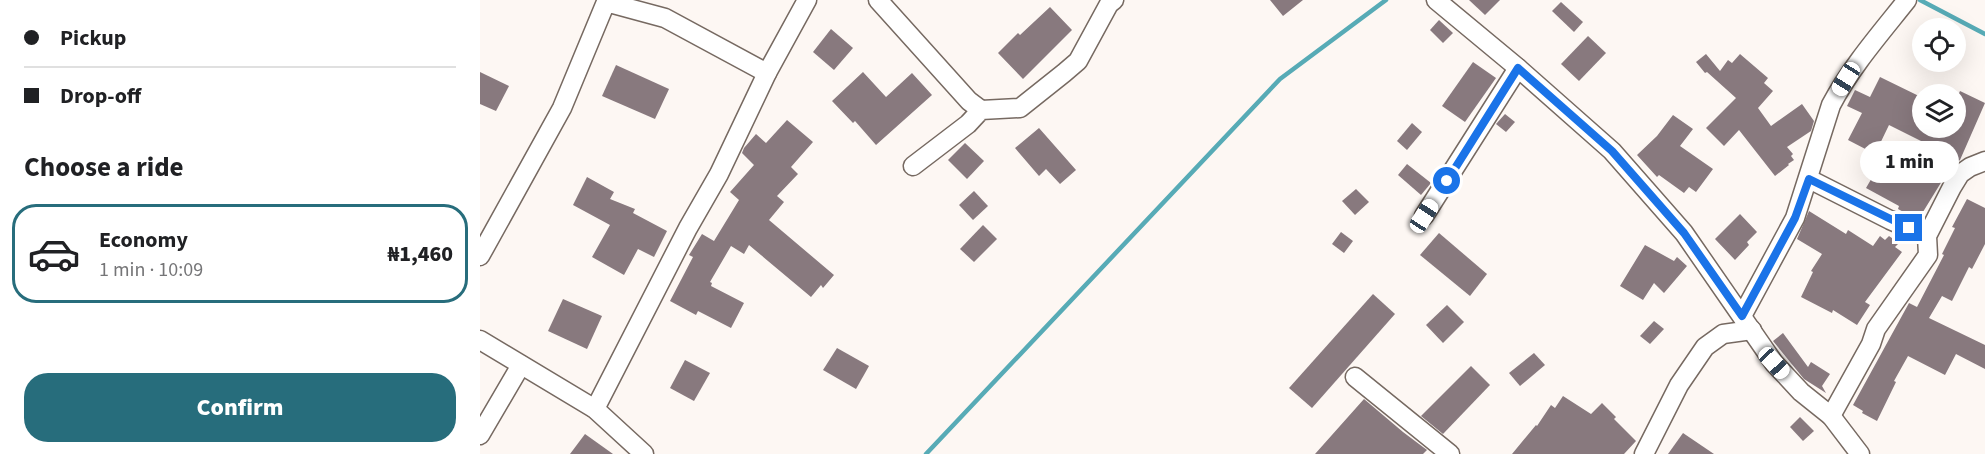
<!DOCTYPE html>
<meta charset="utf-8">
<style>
body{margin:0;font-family:"Source Sans 3",sans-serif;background:#f2f2f2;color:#202124;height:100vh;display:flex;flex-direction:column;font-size:22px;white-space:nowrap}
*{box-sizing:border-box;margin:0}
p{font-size:20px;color:#757577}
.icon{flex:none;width:33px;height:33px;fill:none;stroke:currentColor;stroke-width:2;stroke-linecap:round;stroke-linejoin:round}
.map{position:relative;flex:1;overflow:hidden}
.side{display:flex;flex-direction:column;background:#fff;width:480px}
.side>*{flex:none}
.hud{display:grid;align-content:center;height:132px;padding:0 24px;background:#fff}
.tools{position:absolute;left:1432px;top:18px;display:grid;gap:12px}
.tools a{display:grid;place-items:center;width:54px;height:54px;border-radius:50%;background:#fff;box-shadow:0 6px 24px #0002;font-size:30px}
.end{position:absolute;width:27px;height:27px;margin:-14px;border:8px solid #1a73e8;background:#fff;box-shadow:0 0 0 3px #fff}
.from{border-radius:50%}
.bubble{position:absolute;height:42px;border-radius:21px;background:#fff;box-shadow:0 6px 24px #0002;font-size:20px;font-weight:800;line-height:42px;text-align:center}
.car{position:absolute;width:18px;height:36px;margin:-18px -9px;border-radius:8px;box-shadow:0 0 4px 2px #0007;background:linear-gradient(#fff 24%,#345 0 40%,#fff 0 76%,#345 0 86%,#fff 0)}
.hud b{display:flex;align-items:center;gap:21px;height:57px;font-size:22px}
.hud b+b{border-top:2px solid #e0e0e0}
.hud i{width:15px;height:15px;background:#202124}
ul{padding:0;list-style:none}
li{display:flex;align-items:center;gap:18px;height:99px;margin:0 12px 9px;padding:0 12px;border:3px solid transparent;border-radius:24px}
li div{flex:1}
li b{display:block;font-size:22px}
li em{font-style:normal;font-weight:800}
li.on{border-color:#276d7c}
li>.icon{width:54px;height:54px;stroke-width:1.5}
h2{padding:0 24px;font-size:27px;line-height:72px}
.primary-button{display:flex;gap:12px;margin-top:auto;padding:12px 24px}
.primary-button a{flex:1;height:69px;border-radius:24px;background:#276d7c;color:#fff;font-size:24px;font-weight:800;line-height:69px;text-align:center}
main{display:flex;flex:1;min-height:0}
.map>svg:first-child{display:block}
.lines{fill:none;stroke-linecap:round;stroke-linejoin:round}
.stream{stroke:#57abb6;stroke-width:4.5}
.building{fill:#88797e}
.minor-casing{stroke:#766961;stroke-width:21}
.minor{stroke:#fff;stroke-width:18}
.route{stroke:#1a73e8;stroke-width:8}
</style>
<main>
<section class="side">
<div class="hud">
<b><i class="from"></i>Pickup</b>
<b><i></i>Drop-off</b>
</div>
<h2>Choose a ride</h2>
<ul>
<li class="on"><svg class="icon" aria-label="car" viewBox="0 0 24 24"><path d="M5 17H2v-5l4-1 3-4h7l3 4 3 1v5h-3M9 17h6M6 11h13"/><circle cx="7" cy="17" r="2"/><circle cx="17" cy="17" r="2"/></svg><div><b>Economy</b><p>1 min · 10:09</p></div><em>₦1,460</em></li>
</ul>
<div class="primary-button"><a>Confirm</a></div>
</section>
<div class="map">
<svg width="1505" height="454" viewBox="0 0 1505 454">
<rect width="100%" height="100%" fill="#fdf7f3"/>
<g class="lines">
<g class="stream">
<polyline points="1440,0 1505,34"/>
<polyline points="446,454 800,79 906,0"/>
</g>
</g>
<g class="building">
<polygon points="790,0 823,0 803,16"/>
<polygon points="989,0 1020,0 1005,15"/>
<polygon points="1081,2 1103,22 1094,32 1072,11"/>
<polygon points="570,7 592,30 543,79 518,53 538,33 540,35"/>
<polygon points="959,20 973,33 963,43 950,30"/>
<polygon points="351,29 373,48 354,70 333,52"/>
<polygon points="1108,36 1126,53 1099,81 1081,64"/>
<polygon points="1226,54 1240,71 1248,60 1252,63 1260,54 1288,78 1284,83 1293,91 1278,108 1291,126 1322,104 1334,121 1331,131 1307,147 1313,154 1311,156 1314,160 1308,164 1309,165 1295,176 1259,130 1244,146 1226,128 1256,98 1227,72 1225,73 1216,62"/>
<polygon points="993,62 1016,78 985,122 962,106"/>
<polygon points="136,65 189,89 175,119 122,96"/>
<polygon points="0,72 29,86 16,111 0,104"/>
<polygon points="383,72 406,97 432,73 452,95 396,145 375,121 373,123 352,101"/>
<polygon points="1400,77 1443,98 1443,128 1476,128 1476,100 1480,91 1505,103 1480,160 1470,168 1438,220 1418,209 1419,206 1386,188 1400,164 1434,183 1458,154 1453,152 1455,148 1409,125 1395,154 1368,140 1382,113 1367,106 1375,90 1390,97"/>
<polygon points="1025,114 1035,122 1026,132 1016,124"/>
<polygon points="1193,115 1213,129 1200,146 1233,169 1216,192 1209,187 1204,193 1179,175 1177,177 1157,155 1177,136"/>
<polygon points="307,120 333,142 311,167 318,174 297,196 304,202 289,220 354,275 343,288 341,285 331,297 269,245 264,254 251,246 230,282 232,283 231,286 264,303 251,328 218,311 216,315 190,301 213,257 209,255 222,234 234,241 259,200 250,192 274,165 262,153 264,148 276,134 286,143"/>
<polygon points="932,123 942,132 927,150 917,141"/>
<polygon points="559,128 596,170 580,184 566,169 559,176 535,148"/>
<polygon points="485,143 504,161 487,179 468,160"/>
<polygon points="927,164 951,183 941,195 918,175"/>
<polygon points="107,177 134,192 130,199 155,209 153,213 187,231 174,257 158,249 144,275 112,257 130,225 93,205"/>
<polygon points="876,189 889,202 875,215 862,201"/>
<polygon points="494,191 508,206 493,220 479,205"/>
<polygon points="1487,199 1505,208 1505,244 1492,269 1489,267 1472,301 1462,296 1449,318 1505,345 1505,369 1476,354 1465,375 1428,356 1414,381 1416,382 1397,421 1382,413 1383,411 1373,405 1429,303 1437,307 1464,255 1462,254 1475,228 1472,227"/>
<polygon points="1329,211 1366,234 1368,230 1393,246 1400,236 1405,240 1409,236 1419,243 1415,247 1422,252 1385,302 1390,305 1377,325 1353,310 1352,313 1321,297 1333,272 1331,271 1342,254 1317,239"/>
<polygon points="1260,214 1277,232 1267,242 1269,245 1255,260 1235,239"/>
<polygon points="503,225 517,239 494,262 480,249"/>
<polygon points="861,232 873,241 864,253 852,244"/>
<polygon points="959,233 1007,274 990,296 940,255"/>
<polygon points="1165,245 1194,261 1197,257 1207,266 1184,293 1174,283 1163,300 1140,286"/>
<polygon points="893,294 915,314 832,408 809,388"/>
<polygon points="83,299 122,316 107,349 68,331"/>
<polygon points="967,305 984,322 963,343 946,325"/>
<polygon points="1174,321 1184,329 1170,344 1160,336"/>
<polygon points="1303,333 1328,367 1331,362 1350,374 1342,386 1346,393 1324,379 1293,341"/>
<polygon points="357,348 389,366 376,389 343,370"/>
<polygon points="1054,353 1065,365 1040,386 1029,373"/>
<polygon points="205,360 230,373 214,401 190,388"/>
<polygon points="991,366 1010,385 963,434 941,416"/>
<polygon points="1083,396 1111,414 1122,403 1136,417 1134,419 1156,441 1144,454 1032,454 1056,425 1057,426 1071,405 1075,408"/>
<polygon points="884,399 923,432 947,450 943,454 835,454"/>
<polygon points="1320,417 1334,431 1323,441 1310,427"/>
<polygon points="1203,433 1234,454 1188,454"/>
<polygon points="105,434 133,454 90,454"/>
</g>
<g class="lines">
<g class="minor-casing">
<g id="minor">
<polyline points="398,0 489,101 501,110"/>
<polyline points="956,0 1038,68 1132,151 1204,233 1294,363 1321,392 1351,416 1380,454"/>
<polyline points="433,166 488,124 501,110 540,108 584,73 598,61 629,4 634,0"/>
<polyline points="1329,179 1410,220 1447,236"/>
<polyline points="944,216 1038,68"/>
<polyline points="0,256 82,108 126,2 185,18 287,73"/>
<path d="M1262 316 1315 218 1351 105C1371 67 1400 34 1427 0"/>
<polyline points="0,340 115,409 164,454"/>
<polyline points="875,377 970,454"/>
<polyline points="115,409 208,228 239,174 287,73 327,0"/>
<polyline points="1351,416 1391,344 1396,329 1448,255 1447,236 1472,187 1480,174 1490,167 1505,161"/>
<polyline points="0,435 41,365"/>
<polyline points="1164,454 1199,385 1225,347 1243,334 1272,330"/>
</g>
</g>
<use href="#minor" class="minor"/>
</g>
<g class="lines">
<polyline class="route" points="967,181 1038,68 1132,151 1204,233 1262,316 1315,218 1329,179 1429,228"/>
</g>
</svg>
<div class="tools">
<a><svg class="icon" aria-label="locate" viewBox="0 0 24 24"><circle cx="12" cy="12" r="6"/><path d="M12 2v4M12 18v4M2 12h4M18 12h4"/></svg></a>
<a><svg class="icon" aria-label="layers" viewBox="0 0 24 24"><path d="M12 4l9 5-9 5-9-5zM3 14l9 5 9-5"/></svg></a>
</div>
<i class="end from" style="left:967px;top:181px"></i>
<i class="end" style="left:1429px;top:228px"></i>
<div class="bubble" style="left:1380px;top:141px;width:99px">1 min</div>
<i class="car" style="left:1366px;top:79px;rotate:212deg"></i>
<i class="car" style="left:944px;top:216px;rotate:33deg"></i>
<i class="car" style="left:1294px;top:363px;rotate:137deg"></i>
</div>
</main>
